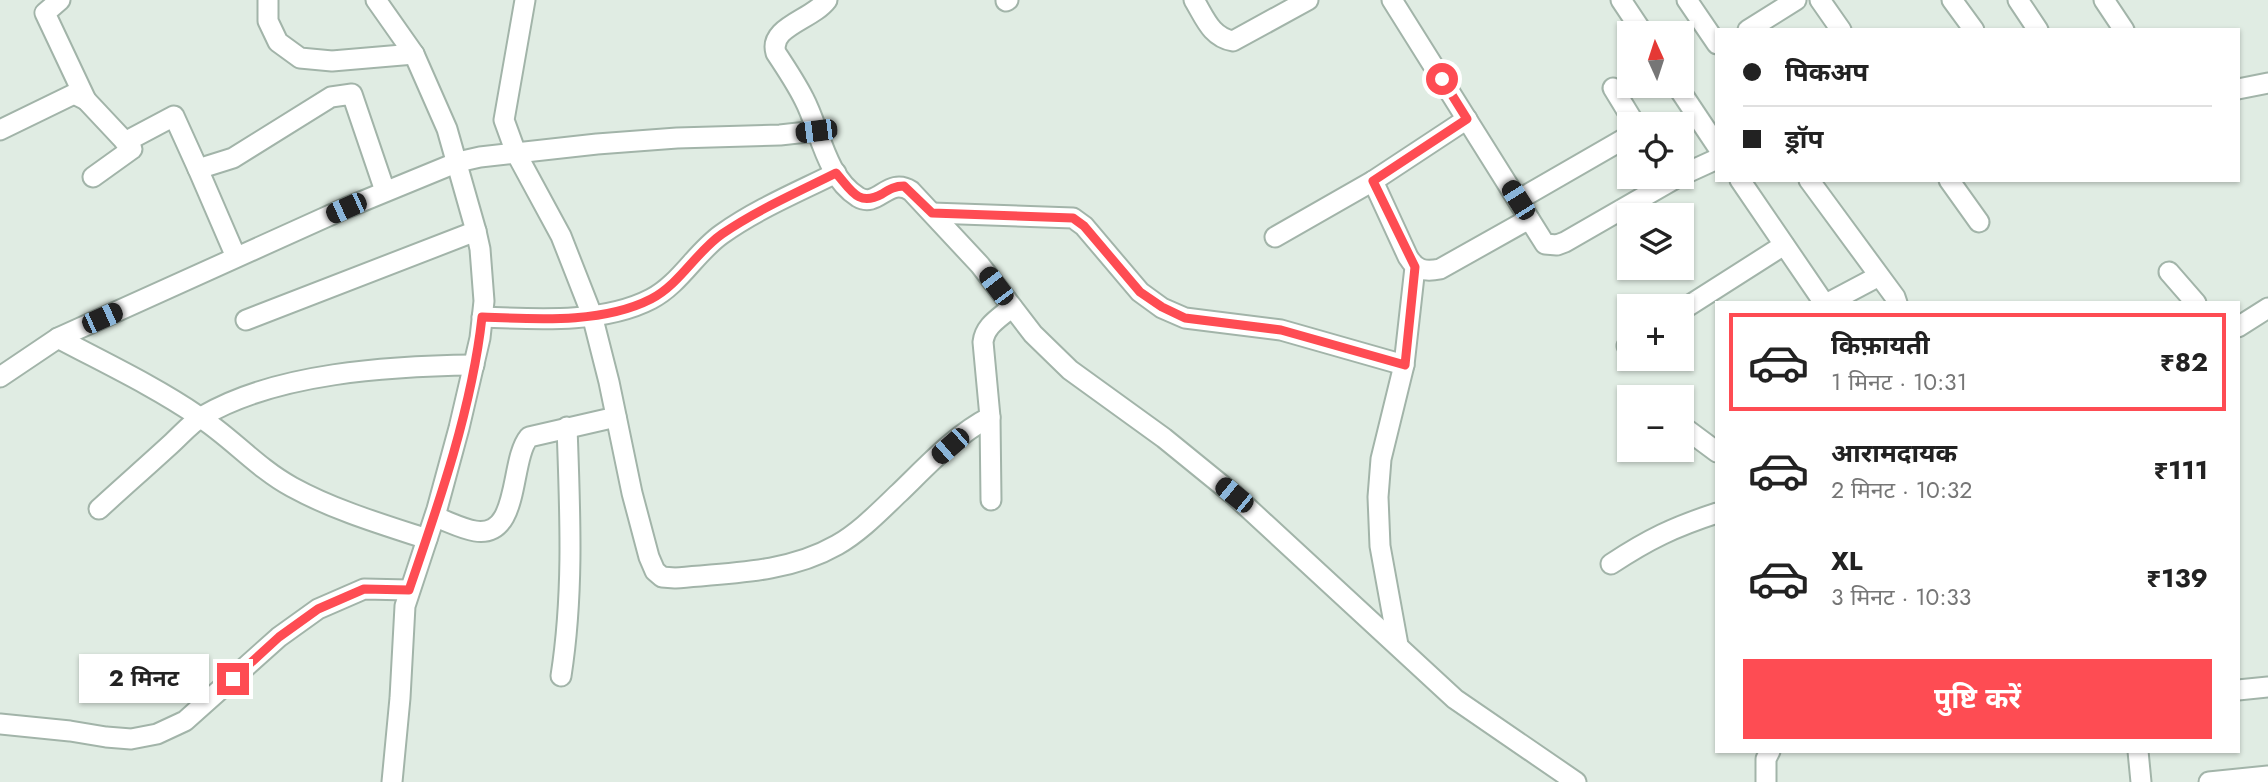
<!DOCTYPE html>
<html lang="hi">
<meta charset="utf-8">
<style>
body{margin:0;font-family:Jost,"Noto Sans Devanagari",sans-serif;background:#f2f2f2;color:#222;height:100vh;display:flex;flex-direction:column;font-size:26px;white-space:nowrap}
*{box-sizing:border-box;margin:0}
p{font-size:23px;color:#767676}
.icon{flex:none;width:38px;height:38px;fill:none;stroke:currentColor;stroke-width:2;stroke-linecap:round;stroke-linejoin:round}
.map{position:relative;flex:1;overflow:hidden}
.drawer{position:absolute;left:1715px;top:301px;width:525px;height:452px;display:flex;flex-direction:column;background:#fff;border-radius:0px;box-shadow:0 2px 5px #0004}
.drawer>*{flex:none}
.top-card{position:absolute;left:1715px;top:28px;width:525px;height:154px;border-radius:0px;box-shadow:0 2px 5px #0004;display:grid;align-content:center;height:154px;padding:0 28px;background:#fff}
.needle{width:46px;rotate:357deg}
.fabs{position:absolute;left:1617px;top:21px;display:grid;gap:14px}
.fabs a{display:grid;place-items:center;width:77px;height:77px;border-radius:0px;background:#fff;box-shadow:0 2px 5px #0004;font-size:35px}
.end{position:absolute;width:32px;height:32px;margin:-16px;border:9px solid #fe4c53;background:#fff;box-shadow:0 0 0 4px #fff}
.from{border-radius:50%}
.bubble{position:absolute;height:49px;border-radius:0px;background:#fff;box-shadow:0 2px 5px #0004;font-size:23px;font-weight:700;line-height:49px;text-align:center}
.car{position:absolute;width:21px;height:42px;margin:-21px -10px;border-radius:9px;box-shadow:0 0 5px 2px #0007;background:linear-gradient(#222 24%,#8ab4d8 0 40%,#222 0 76%,#8ab4d8 0 86%,#222 0)}
.top-card b{display:flex;align-items:center;gap:24px;height:66px;font-size:26px}
.top-card b+b{border-top:2px solid #e0e0e0}
.top-card i{width:18px;height:18px;background:#222}
ul{padding:12px 0 0;list-style:none}
li{display:flex;align-items:center;gap:21px;height:98px;margin:0 14px 10px;padding:0 14px;border:4px solid transparent;border-radius:0px}
li div{flex:1}
li b{display:block;font-size:26px}
li em{font-style:normal;font-weight:700}
li.active{border-color:#fe4c53}
li>.icon{width:63px;height:63px;stroke-width:1.5}
.action{display:flex;gap:14px;margin-top:auto;padding:14px 28px}
.action a{flex:1;height:80px;border-radius:0px;background:#fe4c53;color:#fff;font-size:28px;font-weight:700;line-height:80px;text-align:center}
.map>svg:first-child{display:block}
.lines{fill:none;stroke-linecap:round;stroke-linejoin:round}
.minor-casing{stroke:#a2b4a9;stroke-width:23}
.minor{stroke:#fff;stroke-width:19}
.route{stroke:#fe4c53;stroke-width:9}
</style>
<div class="map">
<svg width="2268" height="782" viewBox="0 0 2268 782">
<rect width="100%" height="100%" fill="#e0ece3"/>
<g class="lines">
<g class="minor-casing">
<g id="minor">
<polyline points="60,0 45,13 86,100 132,149 93,177"/>
<polyline points="268,0 268,21 278,42 300,58 332,61 414,54"/>
<polyline points="376,0 414,54 447,129 476,231 480,249 484,301 480,338 459,428 437,509 405,606 400,698 392,782"/>
<path d="M525 0 504 120 516 153 561 236 592 315 609 382 632 493 649 557 655 571 662 577 675 578C730 573 788 573 837 545 860 532 880 511 899 493 927 466 955 435 990 417"/>
<path d="M827 0C812 20 768 27 776 53 786 68 796 83 804 99 820 129 825 176 858 197 878 209 888 176 911 191L980 265 1033 334 1070 370 1164 438 1234 495 1455 699 1576 782"/>
<path d="M1194 0C1205 18 1211 37 1233 41L1308 0"/>
<polyline points="1392,0 1545,244 1557,245 1565,242 1678,177"/>
<polyline points="1621,0 1643,33"/>
<polyline points="1687,0 1717,44"/>
<polyline points="1820,0 1841,30"/>
<polyline points="1952,0 1974,30"/>
<polyline points="2018,0 2038,30"/>
<polyline points="2104,0 2124,30"/>
<polyline points="1006,1 1008,0"/>
<polyline points="1748,30 1796,0"/>
<polyline points="1677,86 1717,146"/>
<polyline points="1613,88 1635,124"/>
<polyline points="2238,89 2268,83"/>
<polyline points="0,130 74,94 86,100"/>
<polyline points="125,142 174,116 198,169 233,158 331,97 352,94 385,191"/>
<polyline points="198,169 236,257"/>
<polyline points="1682,175 1717,159"/>
<polyline points="1740,180 1824,303"/>
<polyline points="1809,180 1895,297 1897,303"/>
<polyline points="1949,180 1979,222"/>
<path d="M1373 181 1408 257C1416 270 1424 272 1440 269L1529 219"/>
<polyline points="1518,200 1629,136"/>
<polyline points="932,213 1073,218 1084,226 1140,292 1162,308 1185,318 1281,330 1404,365"/>
<polyline points="1275,237 1373,181 1467,119"/>
<polyline points="2169,272 2196,303"/>
<polyline points="1828,303 1879,276"/>
<polyline points="1682,310 1784,245"/>
<path d="M482 317C535 319 603 324 651 299 680 284 696 252 722 234 757 209 798 192 836 173"/>
<polyline points="246,320 476,231"/>
<polyline points="2238,327 2268,308"/>
<path d="M58 338C105 363 154 386 198 416 231 437 257 468 292 487 334 510 381 524 427 539"/>
<polyline points="1627,346 1629,344"/>
<polyline points="0,377 58,338 346,208 458,162 480,157 597,144 677,138 780,135 816,131"/>
<polyline points="1682,426 1717,452"/>
<path d="M991 500 990 417 983 342C985 325 1000 318 1012 307"/>
<path d="M99 509C123 487 147 466 171 444 181 435 191 423 203 416 276 373 389 366 474 365"/>
<path d="M435 517C447 521 462 529 475 531 521 538 509 461 529 437L616 417"/>
<path d="M1611 564C1649 539 1674 527 1717 513"/>
<polyline points="1398,645 1380,546 1378,497 1381,459 1404,365 1415,267"/>
<path d="M561 676C574 593 570 511 567 427"/>
<polyline points="2238,690 2268,687"/>
<polyline points="0,724 70,731 106,737 131,739 157,734 185,721 279,637 318,609 364,589 409,590"/>
<polyline points="2138,751 2141,782"/>
<polyline points="1766,782 1766,759 1770,751"/>
<polyline points="2209,782 2268,776"/>
</g>
</g>
<use href="#minor" class="minor"/>
</g>
<g class="lines">
<path class="route" d="M233 679 279 637 318 609 364 589 409 590C439 503 472 408 482 317 536 319 602 324 651 299 680 284 696 252 722 234 757 210 798 192 836 173 851 190 858 207 882 194 890 189 895 186 904 186L932 213 1073 218 1084 226 1140 292 1162 307 1185 318 1281 330 1405 365 1415 267 1373 181 1467 119 1442 79"/>
</g>
</svg>
<div class="fabs">
<a><svg class="needle" viewBox="-14 -14 28 28"><path d="M0-13l5 13h-10z" fill="#e53935"/><path d="M0 13l5-13h-10z" fill="#767676"/></svg></a>
<a><svg class="icon" aria-label="locate" viewBox="0 0 24 24"><circle cx="12" cy="12" r="6"/><path d="M12 2v4M12 18v4M2 12h4M18 12h4"/></svg></a>
<a><svg class="icon" aria-label="layers" viewBox="0 0 24 24"><path d="M12 4l9 5-9 5-9-5zM3 14l9 5 9-5"/></svg></a>
<a>+</a>
<a>−</a>
</div>
<i class="end from" style="left:1442px;top:79px"></i>
<i class="end" style="left:233px;top:679px"></i>
<div class="bubble" style="left:79px;top:654px;width:130px">2 मिनट</div>
<i class="car" style="left:816px;top:131px;rotate:263deg"></i>
<i class="car" style="left:1518px;top:200px;rotate:328deg"></i>
<i class="car" style="left:346px;top:208px;rotate:246deg"></i>
<i class="car" style="left:996px;top:286px;rotate:323deg"></i>
<i class="car" style="left:102px;top:318px;rotate:66deg"></i>
<i class="car" style="left:950px;top:446px;rotate:229deg"></i>
<i class="car" style="left:1234px;top:495px;rotate:309deg"></i>
<div class="top-card">
<b><i class="from"></i>पिकअप</b>
<b><i></i>ड्रॉप</b>
</div>
<section class="drawer">
<ul>
<li class="active"><svg class="icon" aria-label="car" viewBox="0 0 24 24"><path d="M5 17H2v-5l4-1 3-4h7l3 4 3 1v5h-3M9 17h6M6 11h13"/><circle cx="7" cy="17" r="2"/><circle cx="17" cy="17" r="2"/></svg><div><b>किफ़ायती</b><p>1 मिनट · 10:31</p></div><em>₹82</em></li>
<li><svg class="icon" aria-label="car" viewBox="0 0 24 24"><path d="M5 17H2v-5l4-1 3-4h7l3 4 3 1v5h-3M9 17h6M6 11h13"/><circle cx="7" cy="17" r="2"/><circle cx="17" cy="17" r="2"/></svg><div><b>आरामदायक</b><p>2 मिनट · 10:32</p></div><em>₹111</em></li>
<li><svg class="icon" aria-label="car" viewBox="0 0 24 24"><path d="M5 17H2v-5l4-1 3-4h7l3 4 3 1v5h-3M9 17h6M6 11h13"/><circle cx="7" cy="17" r="2"/><circle cx="17" cy="17" r="2"/></svg><div><b>XL</b><p>3 मिनट · 10:33</p></div><em>₹139</em></li>
</ul>
<div class="action"><a>पुष्टि करें</a></div>
</section>
</div>
